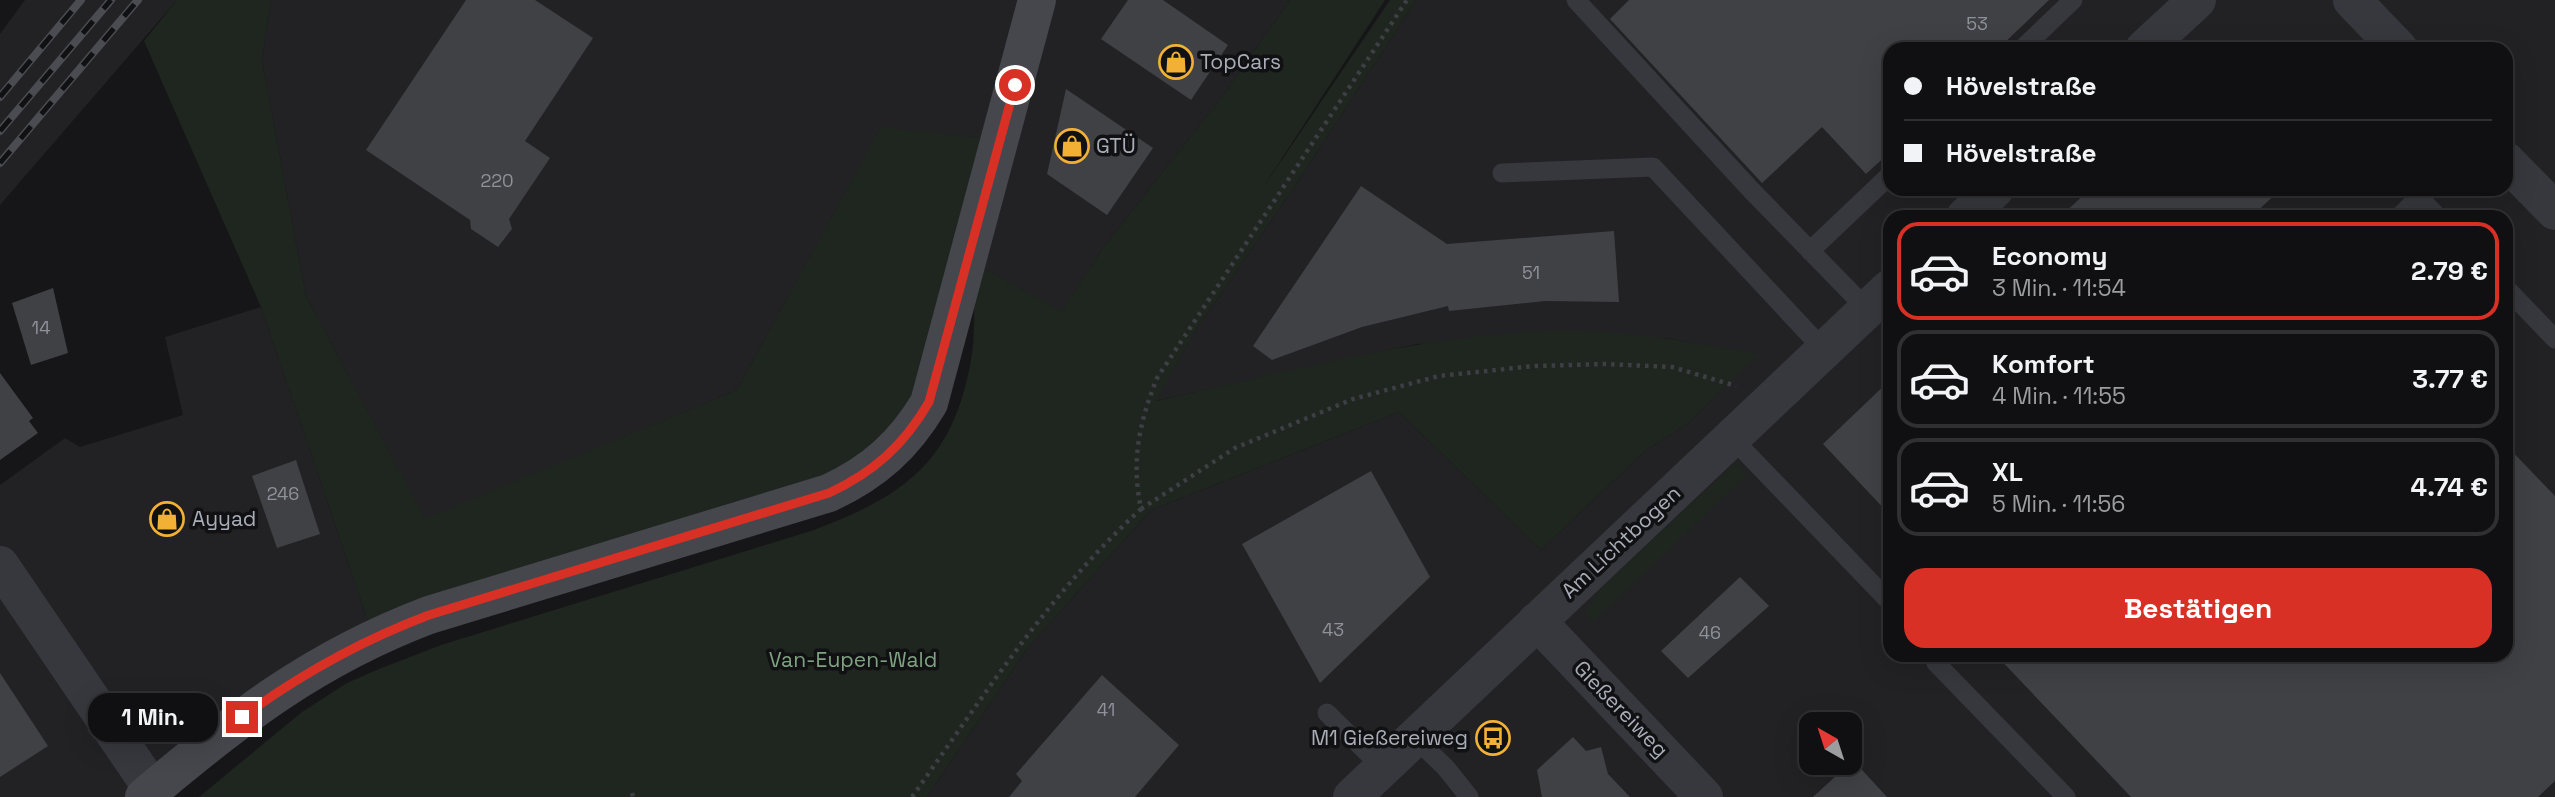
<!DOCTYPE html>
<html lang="de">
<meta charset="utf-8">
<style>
body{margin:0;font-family:"Space Grotesk",sans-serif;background:#19191b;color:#f1f3f6;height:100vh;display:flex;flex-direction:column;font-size:26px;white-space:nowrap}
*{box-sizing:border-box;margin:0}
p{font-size:23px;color:#9c9d9f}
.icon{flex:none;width:38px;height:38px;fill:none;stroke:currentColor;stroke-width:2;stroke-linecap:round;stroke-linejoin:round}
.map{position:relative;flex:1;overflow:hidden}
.sheet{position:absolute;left:1883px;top:210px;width:630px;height:452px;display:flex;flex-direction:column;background:#101012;border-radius:21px;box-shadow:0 7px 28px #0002,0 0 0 2px #303032}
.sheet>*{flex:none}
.banner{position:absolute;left:1883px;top:42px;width:630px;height:154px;border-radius:21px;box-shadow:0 7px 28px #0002,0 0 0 2px #303032;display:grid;align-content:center;height:154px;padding:0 21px;background:#101012}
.needle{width:46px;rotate:321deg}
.controls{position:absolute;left:1799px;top:712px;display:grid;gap:14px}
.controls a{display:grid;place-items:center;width:63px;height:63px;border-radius:14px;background:#101012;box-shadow:0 7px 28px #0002,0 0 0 2px #303032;font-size:35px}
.end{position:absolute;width:32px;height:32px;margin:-16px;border:9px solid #d93025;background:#fff;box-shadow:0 0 0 4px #fff}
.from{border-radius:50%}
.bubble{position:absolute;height:49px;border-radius:21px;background:#101012;box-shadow:0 7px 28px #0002,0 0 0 2px #303032;font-size:23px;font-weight:700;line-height:49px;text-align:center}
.banner b{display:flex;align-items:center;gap:24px;height:66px;font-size:26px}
.banner b+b{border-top:2px solid #303032}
.banner i{width:18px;height:18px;background:#f1f3f6}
ul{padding:12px 0 0;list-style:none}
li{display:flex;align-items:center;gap:21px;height:98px;margin:0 14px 10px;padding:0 7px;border:4px solid #303032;border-radius:21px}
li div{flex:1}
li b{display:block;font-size:26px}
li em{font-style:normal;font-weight:700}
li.on{border-color:#d93025}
li>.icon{width:63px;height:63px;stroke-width:1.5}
.cta{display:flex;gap:14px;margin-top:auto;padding:14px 21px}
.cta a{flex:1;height:80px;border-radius:21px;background:#d93025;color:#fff;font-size:28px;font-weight:700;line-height:80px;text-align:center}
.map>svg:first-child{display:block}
.built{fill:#222225;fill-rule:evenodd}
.green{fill:#1e261f}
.building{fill:#404145}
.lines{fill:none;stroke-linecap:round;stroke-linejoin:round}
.path{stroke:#3d3f44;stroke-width:4.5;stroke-dasharray:3.5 5;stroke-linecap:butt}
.service{stroke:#37383d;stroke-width:19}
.minor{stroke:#37383d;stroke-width:38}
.secondary{stroke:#45474d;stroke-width:38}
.rail-casing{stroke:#4a4c52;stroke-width:8}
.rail{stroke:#111113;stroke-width:5;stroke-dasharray:16;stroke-linecap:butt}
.route{stroke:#d93025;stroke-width:9}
.labels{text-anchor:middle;stroke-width:7;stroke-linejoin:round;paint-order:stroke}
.number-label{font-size:18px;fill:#8e929b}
.poi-label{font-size:21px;fill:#a8adb8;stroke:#111113;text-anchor:start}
.street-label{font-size:21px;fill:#a8adb8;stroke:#111113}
.park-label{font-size:21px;fill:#7fa381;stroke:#111113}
</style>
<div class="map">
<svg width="2555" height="797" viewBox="0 0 2555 797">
<rect width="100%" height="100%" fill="#161618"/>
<g class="built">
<polygon points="25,0 177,0 0,205 0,34"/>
<polygon points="271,0 1031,0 993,139 881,128 737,390 425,519 306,296 262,61"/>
<polygon points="1044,0 1290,0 1224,94 1103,248 1062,312 974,263"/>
<path d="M1416 0H2555V797H927L1026 650 1151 510 1399 412 1541 550 1645 451 1687 424 1757 354 1666 338 1417 344 1155 401 1198 327 1297 183ZM1890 49H2506V189H1890ZM1890 217H2506V654H1890ZM1811 724H1850V763H1811Z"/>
<polygon points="261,307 371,630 155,778 0,553 0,485 65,438 80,447 183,415 165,337"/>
<polygon points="0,579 143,789 134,797 0,797"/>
</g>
<g class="green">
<polygon points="177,0 271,0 262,61 306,296 425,518 737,390 881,127 993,139 923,402 870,465 371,630 261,307 144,41"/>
<path d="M1290 0H1385L1262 189 1390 0H1416L1297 183 1198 327 1156 401C1283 373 1411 337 1542 331 1614 328 1687 341 1758 354L1687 424 1645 451 1541 550 1399 412 1151 510 1026 650 927 797H199L302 712 347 683 379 669 441 645 814 530C909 494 955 459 972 354 976 325 973 292 974 263L1062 311 1103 248 1224 94Z"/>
<polygon points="1735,463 1747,475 1593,622 1585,613 1602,587"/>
</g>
<g class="building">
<polygon points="466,0 535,0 593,38 525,141 550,158 509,219 512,229 498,247 471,229 470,220 366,150"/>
<polygon points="1128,0 1163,0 1228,45 1191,100 1101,39"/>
<polygon points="1629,0 2049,0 1998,49 1890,49 1890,152 1866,174 1822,127 1762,183 1610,19"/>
<polygon points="1066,89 1153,148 1107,215 1047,174"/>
<polygon points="1361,186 1447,244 1614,231 1619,302 1545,301 1449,311 1448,306 1362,327 1272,360 1253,346"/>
<polygon points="2090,189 2281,189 2251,217 2060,217"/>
<polygon points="53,288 68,353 31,365 12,303"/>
<polygon points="0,373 33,418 29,421 38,433 0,460"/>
<polygon points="1890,380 1890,515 1823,444"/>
<polygon points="2506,445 2555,496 2555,781 2538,797 2131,797 1995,654 2506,654"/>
<polygon points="296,460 320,534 277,548 252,476"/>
<polygon points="1371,471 1430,577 1320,683 1242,544"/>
<polygon points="1740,577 1769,606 1688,678 1661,651"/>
<polygon points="0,673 48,746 0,777"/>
<polygon points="1102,675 1179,745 1135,797 1009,797 1022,781 1016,774"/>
<polygon points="1573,737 1586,751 1601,747 1608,774 1630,797 1542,797 1537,770"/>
<polygon points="1852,759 1887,797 1813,797 1850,763"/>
</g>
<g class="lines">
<g class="path">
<polyline points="1141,509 1235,448 1353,399 1439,376 1534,366 1604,364 1672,367 1736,386"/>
<polyline points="632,793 633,797"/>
<path d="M912 797C983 697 1050 592 1141 509 1131 461 1139 423 1157 378L1407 0"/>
</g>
<g class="service">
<polyline points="1576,0 1752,191 1867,309"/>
<polyline points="2022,49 2073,0"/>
<polyline points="1502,173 1653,167 1824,350"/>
<polyline points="2399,217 2419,197 2438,217"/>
<polyline points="1810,251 1890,175"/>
<polyline points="2506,288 2555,339"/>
<polyline points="1732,438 1886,598 1890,594"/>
<polyline points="1945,654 1936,663 2066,797"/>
<polyline points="1327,713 1382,767"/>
<polyline points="1414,737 1446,768 1469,797"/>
</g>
<g class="minor">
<polyline points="2352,0 2399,49"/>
<polyline points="2144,49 2197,0"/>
<polyline points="2506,161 2555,211"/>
<polyline points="1965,217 1995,189"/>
<polyline points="0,565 153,790"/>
<polyline points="1537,621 1704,797"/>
<polyline points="1352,797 1890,288"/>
</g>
<path class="secondary" d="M144 797C236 719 315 658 429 615L829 493C874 472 904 445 929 403L1037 0"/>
<g class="rail-casing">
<g id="rail">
<polyline points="0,97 81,0"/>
<polyline points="0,131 111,0"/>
<polyline points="0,163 138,0"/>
</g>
</g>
<use href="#rail" class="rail"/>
</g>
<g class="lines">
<path class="route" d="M242 717C301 674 360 641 429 615L829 493C874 472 904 445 929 402L1015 85"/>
</g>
<defs>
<g id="shop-ring" transform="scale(1.75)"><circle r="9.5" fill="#111113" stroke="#f2b134" stroke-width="1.5"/><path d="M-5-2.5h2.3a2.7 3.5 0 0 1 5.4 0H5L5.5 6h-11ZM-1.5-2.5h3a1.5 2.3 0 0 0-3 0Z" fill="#f2b134"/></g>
<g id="bus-ring" transform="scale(1.75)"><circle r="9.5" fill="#111113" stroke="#f2b134" stroke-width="1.5"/><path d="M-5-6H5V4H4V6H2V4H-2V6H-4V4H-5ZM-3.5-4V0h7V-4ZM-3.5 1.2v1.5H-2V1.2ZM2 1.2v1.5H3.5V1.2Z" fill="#f2b134"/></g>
</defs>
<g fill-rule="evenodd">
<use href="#shop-ring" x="1176" y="62"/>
<use href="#shop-ring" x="1072" y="146"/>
<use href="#shop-ring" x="167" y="519"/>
<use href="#bus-ring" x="1493" y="738"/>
</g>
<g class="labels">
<g class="number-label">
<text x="1977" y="30">53</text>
<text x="497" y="187">220</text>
<text x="1531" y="279">51</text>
<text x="41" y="334">14</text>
<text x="283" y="500">246</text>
<text x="1333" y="636">43</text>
<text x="1710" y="639">46</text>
<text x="1106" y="716">41</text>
</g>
<g class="poi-label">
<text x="1200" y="69">TopCars</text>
<text x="1096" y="153">GTÜ</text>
<text x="192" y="526">Ayyad</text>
<text x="1468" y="745" text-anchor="end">M1 Gießereiweg</text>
</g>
<g class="street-label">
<text transform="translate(1621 542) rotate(-43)" y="7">Am Lichtbogen</text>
<text transform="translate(1621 709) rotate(46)" y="7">Gießereiweg</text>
</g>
<g class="park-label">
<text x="853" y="667">Van-Eupen-Wald</text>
</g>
</g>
</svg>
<div class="controls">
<a><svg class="needle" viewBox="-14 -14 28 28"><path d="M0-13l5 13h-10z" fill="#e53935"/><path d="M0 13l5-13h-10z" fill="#9c9d9f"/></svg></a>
</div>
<i class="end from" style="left:1015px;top:85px"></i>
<i class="end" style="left:242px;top:717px"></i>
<div class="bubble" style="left:88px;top:693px;width:130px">1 Min.</div>
<div class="banner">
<b><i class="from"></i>Hövelstraße</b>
<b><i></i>Hövelstraße</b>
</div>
<section class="sheet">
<ul>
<li class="on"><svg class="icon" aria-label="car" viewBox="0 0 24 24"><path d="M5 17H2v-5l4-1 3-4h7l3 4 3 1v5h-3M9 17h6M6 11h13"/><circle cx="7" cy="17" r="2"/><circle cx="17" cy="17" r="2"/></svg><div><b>Economy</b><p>3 Min. · 11:54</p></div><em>2.79 €</em></li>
<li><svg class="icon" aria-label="car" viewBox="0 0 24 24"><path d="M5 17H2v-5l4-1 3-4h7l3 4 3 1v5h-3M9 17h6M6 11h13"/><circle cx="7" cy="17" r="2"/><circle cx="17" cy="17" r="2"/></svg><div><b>Komfort</b><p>4 Min. · 11:55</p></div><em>3.77 €</em></li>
<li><svg class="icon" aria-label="car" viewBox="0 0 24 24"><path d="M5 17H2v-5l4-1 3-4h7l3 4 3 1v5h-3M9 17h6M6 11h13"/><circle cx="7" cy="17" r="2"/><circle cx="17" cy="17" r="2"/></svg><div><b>XL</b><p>5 Min. · 11:56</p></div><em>4.74 €</em></li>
</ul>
<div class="cta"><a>Bestätigen</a></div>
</section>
</div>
